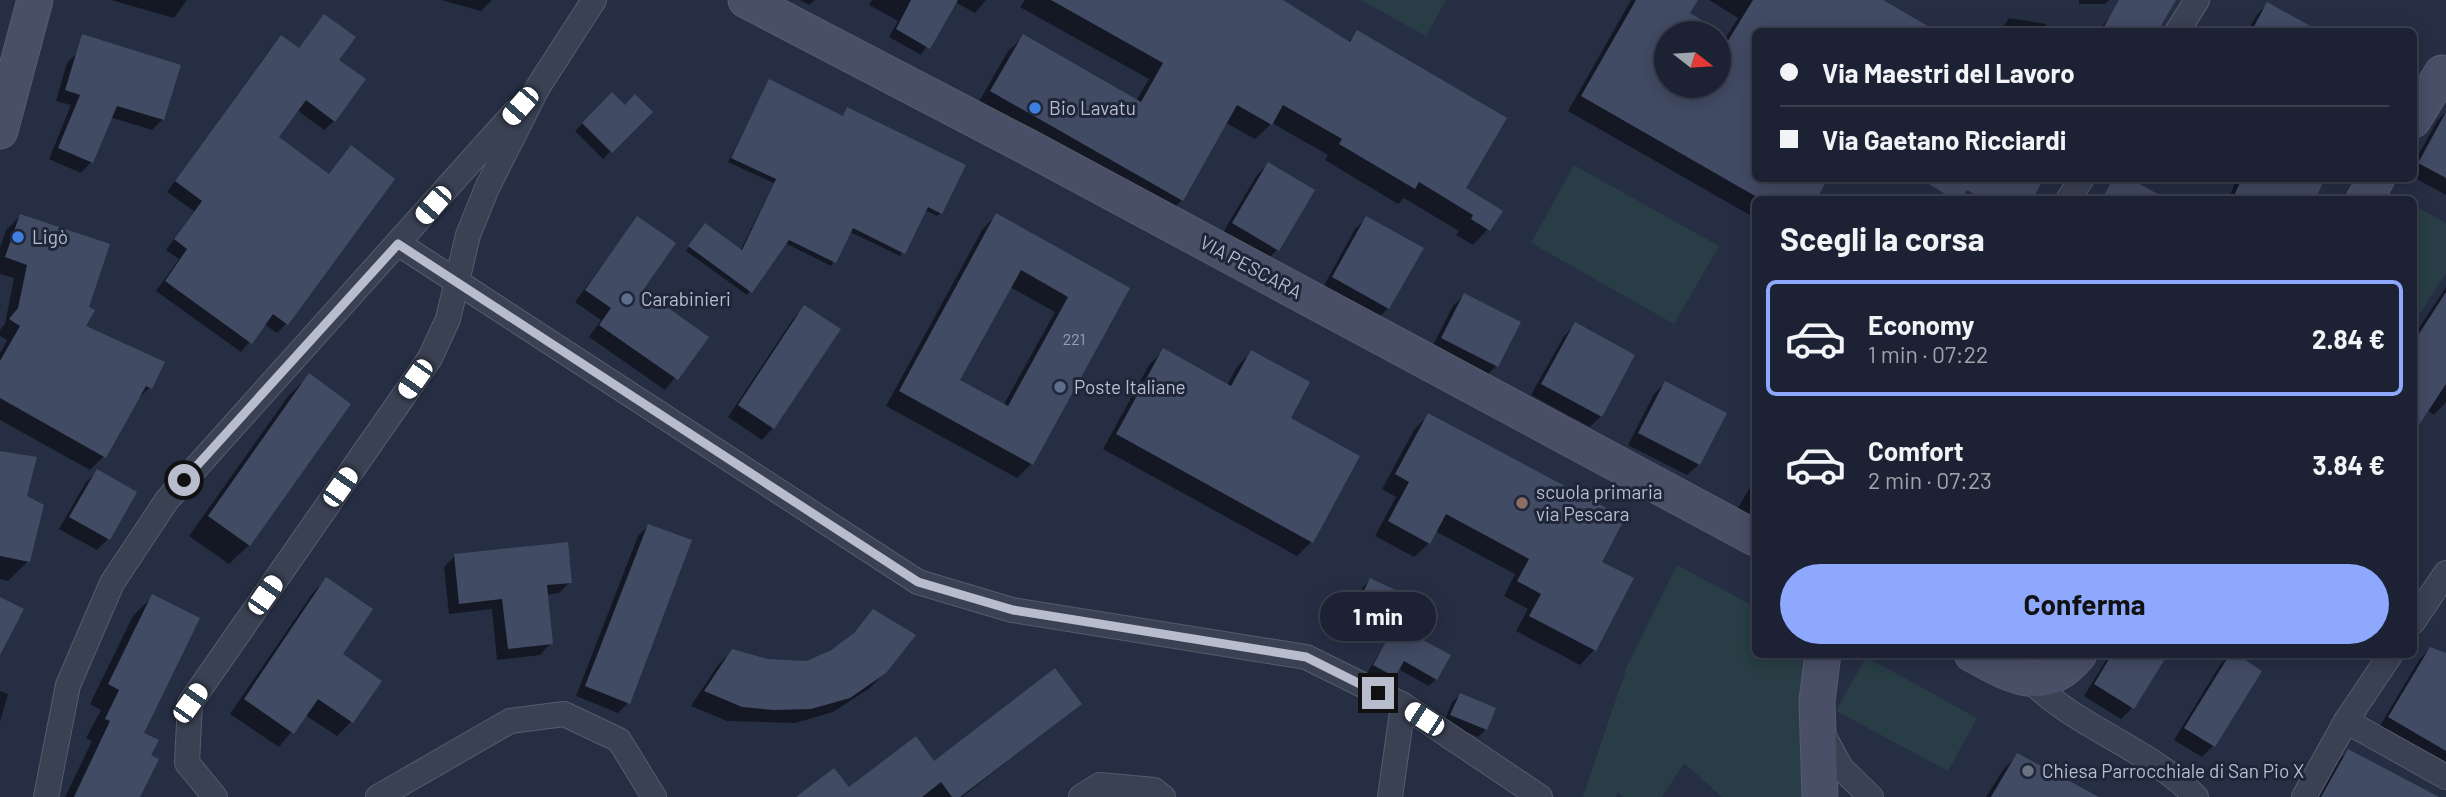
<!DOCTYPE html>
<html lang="it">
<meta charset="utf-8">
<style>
body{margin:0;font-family:Barlow,sans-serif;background:#252a3b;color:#f1f3f6;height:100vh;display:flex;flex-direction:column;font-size:26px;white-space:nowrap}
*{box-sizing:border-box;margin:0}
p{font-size:23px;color:#a0a4ac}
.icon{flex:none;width:38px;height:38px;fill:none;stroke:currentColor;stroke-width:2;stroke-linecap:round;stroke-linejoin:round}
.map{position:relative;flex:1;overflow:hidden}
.sheet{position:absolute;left:1752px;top:196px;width:665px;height:462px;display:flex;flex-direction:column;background:#1c2233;border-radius:10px;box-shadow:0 4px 18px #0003,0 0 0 2px #3a3f4e}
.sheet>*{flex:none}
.top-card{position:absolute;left:1752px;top:28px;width:665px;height:154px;border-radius:10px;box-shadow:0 4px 18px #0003,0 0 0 2px #3a3f4e;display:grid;align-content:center;height:154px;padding:0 28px;background:#1c2233}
.needle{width:46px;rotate:107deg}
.controls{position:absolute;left:1654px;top:21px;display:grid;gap:14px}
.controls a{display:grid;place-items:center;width:77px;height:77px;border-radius:50%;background:#1c2233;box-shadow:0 4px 18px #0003,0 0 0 2px #3a3f4e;font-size:35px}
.end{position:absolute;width:32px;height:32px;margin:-16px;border:9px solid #b8bdcd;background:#111;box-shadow:0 0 0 4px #111}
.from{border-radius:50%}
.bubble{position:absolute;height:49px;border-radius:24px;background:#1c2233;box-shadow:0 4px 18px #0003,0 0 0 2px #3a3f4e;font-size:23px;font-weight:700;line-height:49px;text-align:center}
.car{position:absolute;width:21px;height:42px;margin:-21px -10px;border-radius:9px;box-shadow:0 0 5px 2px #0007;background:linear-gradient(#fff 24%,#345 0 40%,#fff 0 76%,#345 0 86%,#fff 0)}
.top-card b{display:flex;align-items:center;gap:24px;height:66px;font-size:26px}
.top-card b+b{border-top:2px solid #3a3f4e}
.top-card i{width:18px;height:18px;background:#f1f3f6}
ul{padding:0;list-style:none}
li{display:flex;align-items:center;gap:21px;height:116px;margin:0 14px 10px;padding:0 14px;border:4px solid transparent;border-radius:10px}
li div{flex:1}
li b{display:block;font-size:26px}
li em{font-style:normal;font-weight:700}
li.current{border-color:#8da8fd}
li>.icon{width:63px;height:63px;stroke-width:1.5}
h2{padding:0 28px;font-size:32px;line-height:84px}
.primary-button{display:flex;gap:14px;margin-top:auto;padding:14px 28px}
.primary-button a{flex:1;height:80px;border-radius:42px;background:#8da8fd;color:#111;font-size:28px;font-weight:700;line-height:80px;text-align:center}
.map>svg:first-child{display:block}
.green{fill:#283d45}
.shadow{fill:#0007;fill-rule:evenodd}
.building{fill:#424b64;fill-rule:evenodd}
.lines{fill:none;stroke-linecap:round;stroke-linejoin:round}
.street-casing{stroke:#565c6e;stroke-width:26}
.secondary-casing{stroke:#565c6e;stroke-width:37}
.street{stroke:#3a4153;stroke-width:24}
.secondary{stroke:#484f67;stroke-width:35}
.route{stroke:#b8bdcd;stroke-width:9}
.shop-dot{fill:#3f7fe0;stroke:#1f2639;stroke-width:2.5}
.service-dot{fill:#5c6f8a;stroke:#1f2639;stroke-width:2.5}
.education-dot{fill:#8d6e63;stroke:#1f2639;stroke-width:2.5}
.worship-dot{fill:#6b7280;stroke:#1f2639;stroke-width:2.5}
.labels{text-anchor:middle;stroke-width:6;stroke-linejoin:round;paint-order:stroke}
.number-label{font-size:16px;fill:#9aa0b3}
.poi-label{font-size:19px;fill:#b8bdcd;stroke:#1f2639;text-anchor:start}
.street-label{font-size:19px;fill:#b8bdcd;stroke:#1f2639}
</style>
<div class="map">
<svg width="2446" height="797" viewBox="0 0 2446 797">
<rect width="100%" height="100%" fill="#262e44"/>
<g class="green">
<polygon points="1361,0 1446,0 1426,36"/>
<polygon points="1574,165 1719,246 1674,324 1531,243"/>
<polygon points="2413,205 2446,223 2446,273 2413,324"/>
<polygon points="1677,565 1755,607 1755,654 1806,655 1803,797 1722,797 1684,763 1662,797 1623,797 1618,793 1616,797 1583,797 1628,664"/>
<polygon points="1866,657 1977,718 1948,771 1836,711"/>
</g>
<g class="shadow">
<polygon points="111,0 187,0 174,18"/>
<polygon points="441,0 492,0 481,11"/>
<polygon points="800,0 815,0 809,5"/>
<polygon points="872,0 986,0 975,13 955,2 921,55 889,37 898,21 869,5"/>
<polygon points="1025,0 1279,0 1348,42 1358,32 1488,229 1473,245 1456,235 1459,231 1404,198 1398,204 1325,160 1328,155 1272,123 1255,139 1226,123 1182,200 1166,216 976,107 1008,51 1024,36 1136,101 1149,79 1020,7"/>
<polygon points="1631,0 1696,0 1679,33 1666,33 1666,86 1699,86 1755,119 1755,178 1814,200 1755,200 1755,218 1568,111"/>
<polygon points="1709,0 1880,0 1755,32 1755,97 1718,74 1718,50 1738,18"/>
<polygon points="2079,0 2109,0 2105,4 2079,4"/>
<polygon points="2122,0 2174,0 2154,32 2098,32"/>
<polygon points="2267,4 2317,32 2247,32 2256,16"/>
<polygon points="325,16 336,60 334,121 324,130 297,110 277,138 328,175 351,148 393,179 286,324 277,333 264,324 241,352 156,291 179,259 166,250 194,211 167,192 272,47 282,37 298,49"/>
<polygon points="2009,18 2046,24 2045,32 2000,32"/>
<polygon points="77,53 163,119 152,130 110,117 91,162 81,173 49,159 71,105 56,101 67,63"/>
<polygon points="769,82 842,117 848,110 941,213 937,216 925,210 900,256 850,232 831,266 785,243 747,295 686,251 701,229 740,251 774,183 728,162"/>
<polygon points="612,94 625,107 651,112 603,159 575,131"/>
<polygon points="2446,112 2446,195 2413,177 2413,165 2437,121"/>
<polygon points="1268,164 1277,250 1266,261 1222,234 1257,175"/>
<polygon points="2181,178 2197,178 2193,183"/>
<polygon points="2237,178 2323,178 2314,200 2228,200"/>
<path d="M996 215 1128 288 1031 464 1017 478 886 406 982 230ZM1010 287 1055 312 1003 406 958 381Z"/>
<polygon points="20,216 87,308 83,327 150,387 136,401 104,456 90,470 0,420 0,353 7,340 0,336 0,330 5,324 14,278 0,274 0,248 6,230"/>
<polygon points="637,218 641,291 707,337 665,390 589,337 601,320 575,302"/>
<polygon points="1367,218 1388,308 1377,320 1322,289 1355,229"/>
<polygon points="2446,287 2446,402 2434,415 2427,410 2413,428 2413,337"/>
<polygon points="1464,295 1496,366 1485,377 1431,349 1453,306"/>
<polygon points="805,307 838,329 773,428 762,440 728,417 793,319"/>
<polygon points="1575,325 1601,416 1590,427 1531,395 1564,336"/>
<polygon points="1163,351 1227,385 1237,367 1251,352 1288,418 1311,542 1297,556 1103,449 1149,365"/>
<polygon points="309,376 249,545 229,564 189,536 289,395"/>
<polygon points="1665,383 1699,464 1687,475 1628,445 1654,394"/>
<polygon points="1428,415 1600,562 1632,579 1594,650 1580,665 1516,631 1528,609 1504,596 1515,574 1435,531 1429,543 1414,557 1375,536 1396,497 1382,489 1414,430"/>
<polygon points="0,453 28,561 8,581 0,579"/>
<polygon points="98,471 135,493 108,539 97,550 59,529 86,482"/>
<polygon points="1755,479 1755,525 1735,513"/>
<polygon points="648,526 628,703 618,713 576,696 638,536"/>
<polygon points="455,556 570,582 559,593 546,595 551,643 540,655 497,660 492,609 449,614 444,567"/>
<polygon points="326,579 351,722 337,736 305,715 279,747 230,714 312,594"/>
<polygon points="1371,580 1394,620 1386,627 1352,610 1363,587"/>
<polygon points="153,596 142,733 149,756 138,797 65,797 92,741 86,738 101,710 90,704 133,616"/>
<polygon points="874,611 885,672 870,688 833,712 795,723 727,721 691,706 718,665 732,651 768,660 808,663 847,640"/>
<polygon points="1395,627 1436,679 1429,686 1398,669 1386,684 1367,673"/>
<polygon points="2430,649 2446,655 2446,766 2378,729 2419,660"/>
<polygon points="2110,654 2166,654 2132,708 2121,719 2084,696"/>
<polygon points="2231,654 2260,672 2213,746 2202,757 2174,740 2220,665"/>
<polygon points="0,691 8,694 0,722"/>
<polygon points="1460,695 1486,729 1478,737 1444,722 1452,702"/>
<polygon points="1080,704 962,797 798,797 849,790 934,763"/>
<polygon points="2348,751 2433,797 2317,797 2337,762"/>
<polygon points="2017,755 2085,797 1986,797 2003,770"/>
</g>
<g class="building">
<polygon points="911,0 958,0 930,49 896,29"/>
<polygon points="1051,0 1283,0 1350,42 1357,30 1507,118 1466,188 1503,211 1490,231 1471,219 1473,215 1419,182 1415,189 1339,144 1342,139 1283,105 1272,125 1237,105 1183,201 990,91 1023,34 1141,102 1163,63"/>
<polygon points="1636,0 1698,0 1690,13 1723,33 1666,33 1666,86 1718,86 1718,79 1731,58 1721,52 1753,0 1883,0 1938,32 1755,32 1755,178 1828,178 1816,200 1762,200 1581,96"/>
<polygon points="2119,0 2176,0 2157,32 2101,32"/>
<polygon points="2267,2 2321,32 2251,32"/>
<polygon points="324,14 356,37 339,60 366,79 335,122 306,100 279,137 329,174 351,145 395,179 288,325 273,314 252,344 165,281 187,249 174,239 202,201 175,181 281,35 299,48"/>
<polygon points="82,34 181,65 164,120 117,106 93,163 58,148 80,95 65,90"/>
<polygon points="769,79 843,116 847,107 966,165 942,214 928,207 905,254 853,228 836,263 789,240 752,293 688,246 705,223 742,250 776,179 731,158"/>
<polygon points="612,92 625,105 635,94 653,112 612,153 582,123"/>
<polygon points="2446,112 2446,178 2418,163"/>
<polygon points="1268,162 1315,190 1279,251 1232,223"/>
<polygon points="1919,178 2044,178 2032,200 1984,200 1967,190 1961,200 1955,200"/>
<polygon points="2113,178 2128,178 2169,200 2102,200"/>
<polygon points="2242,178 2325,178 2315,200 2232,200"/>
<path d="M996 213 1130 288 1033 465 899 391ZM1021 270 1068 297 1008 406 960 380Z"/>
<polygon points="20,214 110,244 89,307 95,310 86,326 165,362 152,389 146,386 106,458 0,398 0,361 20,326 9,319 18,308 27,265 5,257"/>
<polygon points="637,216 676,243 643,290 709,337 678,380 599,325 611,308 585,290"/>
<polygon points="1366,216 1424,248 1389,309 1332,277"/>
<polygon points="2446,292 2446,384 2413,434 2413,343"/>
<polygon points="1464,293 1521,322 1498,367 1441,338"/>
<polygon points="804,305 841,329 774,429 738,405"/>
<polygon points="1575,322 1635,355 1602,417 1541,384"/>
<polygon points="1163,348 1231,386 1251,350 1310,382 1291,418 1360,456 1313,543 1116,434"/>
<polygon points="309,373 351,404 250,546 208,516"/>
<polygon points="1665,381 1727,413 1700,465 1638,433"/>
<polygon points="1428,413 1625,518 1602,562 1634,578 1596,651 1529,616 1541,594 1517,581 1529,559 1446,514 1430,544 1388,521 1409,482 1395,474"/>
<polygon points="0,451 37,457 27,496 44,505 30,562 0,556"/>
<polygon points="97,469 137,492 110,540 69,517"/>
<polygon points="648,524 692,540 630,704 585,686"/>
<polygon points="568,542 572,583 547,585 553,644 508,649 502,599 459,604 454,554"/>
<polygon points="326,577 373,609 343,654 382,681 353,723 318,699 294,734 244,699"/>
<polygon points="1370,578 1408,596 1395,621 1358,603"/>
<polygon points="152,594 200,618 144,733 159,740 151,755 159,759 140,797 74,797 110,721 105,719 119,690 108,684"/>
<polygon points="0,597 24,609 0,655"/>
<polygon points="873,609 916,635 886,673 850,698 811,709 774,710 742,707 704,691 732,649 768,659 807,661 831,650 854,633"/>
<polygon points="1395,625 1451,655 1437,680 1404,661 1395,677 1373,665"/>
<polygon points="2430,647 2446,653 2446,751 2388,717"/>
<polygon points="2112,654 2168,654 2134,709 2094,684"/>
<polygon points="2230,654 2236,654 2262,671 2215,747 2184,728"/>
<polygon points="1055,668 1082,704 960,797 952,797 941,782 922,797 796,797 834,768 849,787 916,736 934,761"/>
<polygon points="1460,693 1496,708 1487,730 1450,715"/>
<polygon points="2348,749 2439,797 2321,797"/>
<polygon points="2017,753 2099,797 1991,797"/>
</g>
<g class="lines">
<g class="street-casing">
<g id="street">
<polyline points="2177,32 2197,0"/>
<polyline points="2068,200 2082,178"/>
<polyline points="399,244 918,582 1012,610 1306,657 1403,705 1540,797"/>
<polyline points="2413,622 2446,573"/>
<polyline points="2391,654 2346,721 2446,777"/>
<path d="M2031 681C2079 729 2149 748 2196 797"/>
<polyline points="1821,731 1841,768 1871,797"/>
<polyline points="46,797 68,685 112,583 167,500 515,112"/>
<polyline points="215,797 187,763 190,703 430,358 448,319 468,235 487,188 538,87 594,0"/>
<polyline points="378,797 510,721 564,714 619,740 654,797"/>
<polyline points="1081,797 1100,785 1154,790 1163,797"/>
<polyline points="1390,797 1403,705"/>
<polyline points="2304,797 2346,721"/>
</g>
</g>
<g class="secondary-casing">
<g id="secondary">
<polyline points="746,0 1026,146 1755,538"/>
<polyline points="2413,120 2442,73 2446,75"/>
<polyline points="0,131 35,0"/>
<polyline points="2364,200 2377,178"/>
<path d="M1972 654C2011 675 2044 697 2079 654"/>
<polyline points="1820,797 1817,701 1823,654"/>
</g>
</g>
<use href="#street" class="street"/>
<use href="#secondary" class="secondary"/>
</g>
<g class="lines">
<polyline class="route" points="184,480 398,244 918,582 1013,610 1306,657 1378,693"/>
</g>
<g class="shop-dot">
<circle cx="1035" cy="108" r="7"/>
<circle cx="18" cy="237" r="7"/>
</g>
<g class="service-dot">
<circle cx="627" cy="299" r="7"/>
<circle cx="1060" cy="387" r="7"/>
</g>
<circle class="education-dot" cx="1522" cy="503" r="7"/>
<circle class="worship-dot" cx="2028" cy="771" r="7"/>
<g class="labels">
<g class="number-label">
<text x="1074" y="345">221</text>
</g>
<g class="poi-label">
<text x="1049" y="115">Bio Lavatu</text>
<text x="32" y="244">Ligò</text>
<text x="641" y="306">Carabinieri</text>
<text x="1074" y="394">Poste Italiane</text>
<text x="1536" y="499">scuola primaria<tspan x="1536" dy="22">via Pescara</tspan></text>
<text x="2042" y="778">Chiesa Parrocchiale di San Pio X</text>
</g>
<g class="street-label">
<text transform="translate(1251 267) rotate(28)" y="7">VIA PESCARA</text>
</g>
</g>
</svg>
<div class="controls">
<a><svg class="needle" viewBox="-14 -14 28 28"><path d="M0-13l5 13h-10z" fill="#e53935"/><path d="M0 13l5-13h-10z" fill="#a0a4ac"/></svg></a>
</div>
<i class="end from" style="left:184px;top:480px"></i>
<i class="end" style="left:1378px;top:693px"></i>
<div class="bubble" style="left:1320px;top:592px;width:116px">1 min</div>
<i class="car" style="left:520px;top:106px;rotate:221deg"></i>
<i class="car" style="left:433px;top:205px;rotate:221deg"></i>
<i class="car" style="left:415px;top:379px;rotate:215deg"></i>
<i class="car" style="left:340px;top:487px;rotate:35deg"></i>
<i class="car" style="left:265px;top:595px;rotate:35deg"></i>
<i class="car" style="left:190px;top:703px;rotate:35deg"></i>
<i class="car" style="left:1424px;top:719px;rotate:303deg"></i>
<div class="top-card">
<b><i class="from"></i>Via Maestri del Lavoro</b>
<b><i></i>Via Gaetano Ricciardi</b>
</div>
<section class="sheet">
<h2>Scegli la corsa</h2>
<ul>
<li class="current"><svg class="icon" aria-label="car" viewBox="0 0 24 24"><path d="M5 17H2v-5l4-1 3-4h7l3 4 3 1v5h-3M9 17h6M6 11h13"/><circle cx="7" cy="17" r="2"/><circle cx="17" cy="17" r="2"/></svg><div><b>Economy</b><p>1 min · 07:22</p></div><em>2.84 €</em></li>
<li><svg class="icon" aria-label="car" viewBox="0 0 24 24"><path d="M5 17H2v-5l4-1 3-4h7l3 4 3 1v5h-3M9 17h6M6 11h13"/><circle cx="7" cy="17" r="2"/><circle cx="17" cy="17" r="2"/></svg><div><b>Comfort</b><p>2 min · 07:23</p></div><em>3.84 €</em></li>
</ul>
<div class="primary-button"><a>Conferma</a></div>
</section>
</div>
